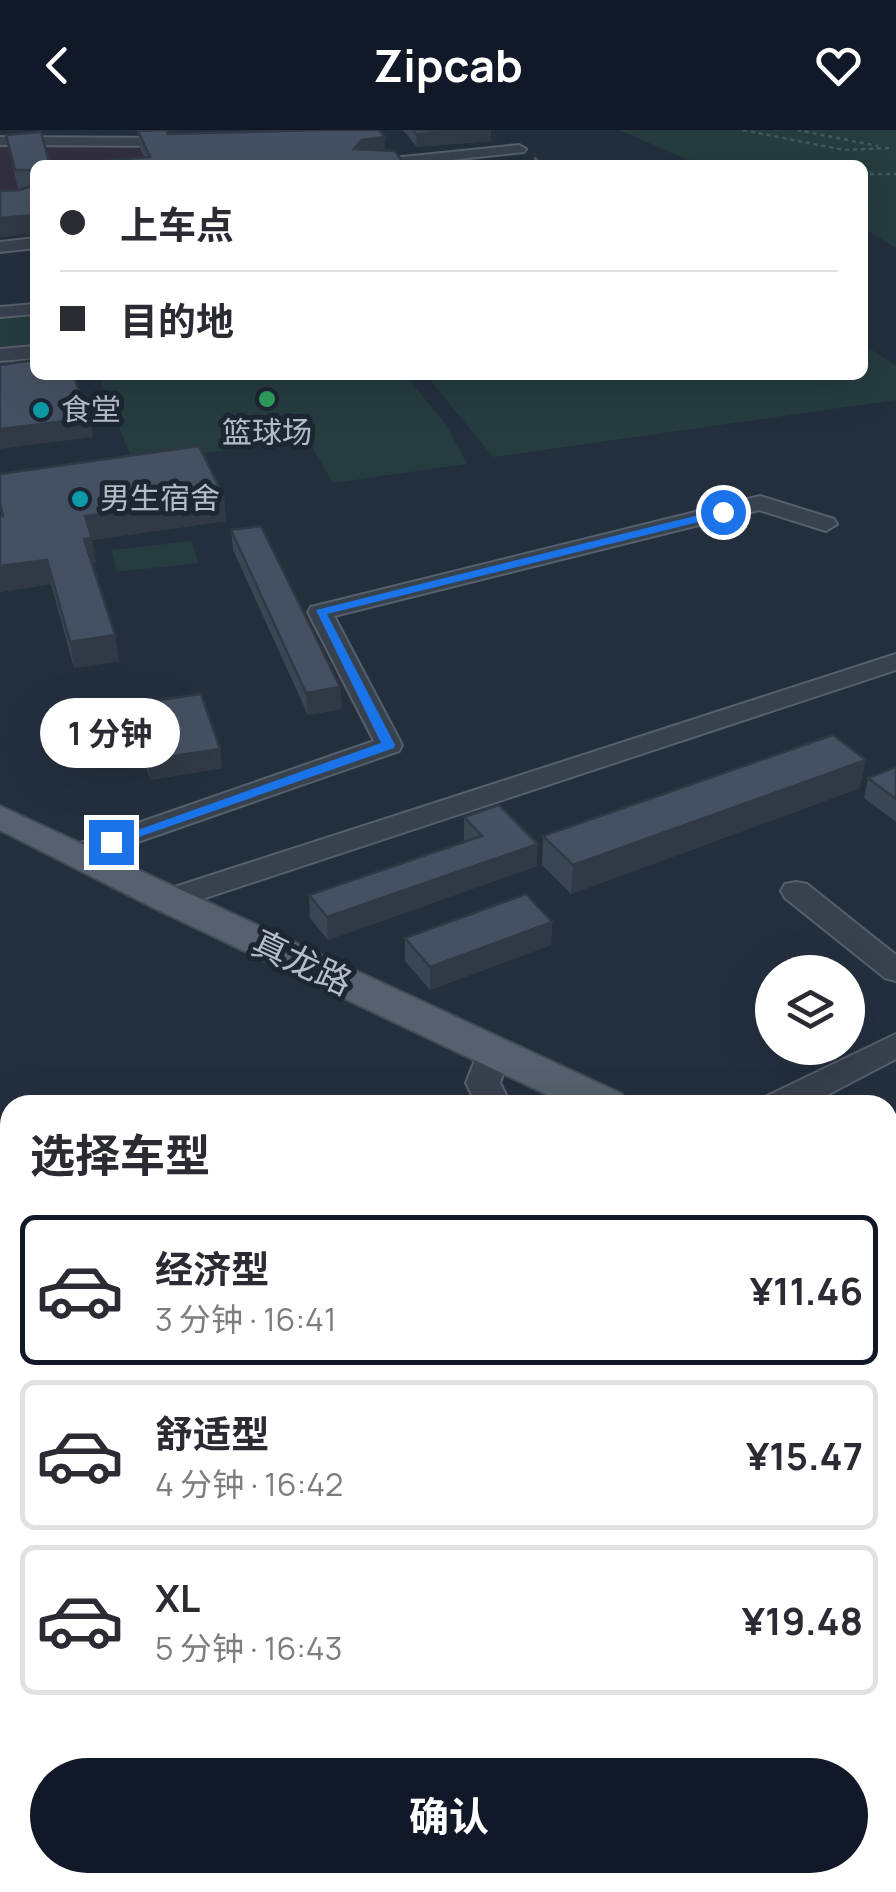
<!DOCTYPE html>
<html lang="zh">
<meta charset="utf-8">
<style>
body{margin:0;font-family:Manrope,"Noto Sans SC",sans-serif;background:#f7f7f7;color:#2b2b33;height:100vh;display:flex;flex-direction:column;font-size:38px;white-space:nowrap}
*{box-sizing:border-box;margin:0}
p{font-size:32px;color:#7c7c81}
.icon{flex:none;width:55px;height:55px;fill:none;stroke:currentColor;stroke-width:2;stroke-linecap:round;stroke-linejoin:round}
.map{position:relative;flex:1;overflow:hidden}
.details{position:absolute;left:0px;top:965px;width:898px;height:798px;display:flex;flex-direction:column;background:#fff;border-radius:30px 30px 0 0;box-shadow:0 10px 40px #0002}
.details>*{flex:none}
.top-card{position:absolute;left:30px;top:30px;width:838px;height:220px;border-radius:15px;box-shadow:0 10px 40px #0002;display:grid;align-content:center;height:220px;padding:0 30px;background:#fff}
.buttons{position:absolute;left:755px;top:825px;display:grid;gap:20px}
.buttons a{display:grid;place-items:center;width:110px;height:110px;border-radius:50%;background:#fff;box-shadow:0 10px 40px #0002;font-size:50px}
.end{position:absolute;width:45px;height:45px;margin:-22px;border:12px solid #1a73e8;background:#fff;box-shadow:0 0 0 5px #fff}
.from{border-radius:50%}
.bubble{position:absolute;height:70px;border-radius:35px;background:#fff;box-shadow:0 10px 40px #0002;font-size:32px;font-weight:700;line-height:70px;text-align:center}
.top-card b{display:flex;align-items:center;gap:35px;height:95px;font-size:38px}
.top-card b+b{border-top:2px solid #e1e1e2}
.top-card i{width:25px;height:25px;background:#2b2b33}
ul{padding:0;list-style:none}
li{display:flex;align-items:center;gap:30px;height:150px;margin:0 20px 15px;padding:0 10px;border:5px solid #e1e1e2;border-radius:15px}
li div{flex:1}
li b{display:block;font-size:38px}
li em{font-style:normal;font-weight:700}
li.selected{border-color:#111827}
li>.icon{width:90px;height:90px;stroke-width:1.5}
h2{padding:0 30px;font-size:45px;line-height:120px}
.cta{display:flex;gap:20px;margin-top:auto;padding:20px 30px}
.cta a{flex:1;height:115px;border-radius:60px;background:#111827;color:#fff;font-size:40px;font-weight:700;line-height:115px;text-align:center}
header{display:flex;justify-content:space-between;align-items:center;height:130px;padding:0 30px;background:#111827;color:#fff;font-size:45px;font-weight:700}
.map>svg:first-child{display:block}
.medical{fill:#32303f}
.green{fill:#263c3f}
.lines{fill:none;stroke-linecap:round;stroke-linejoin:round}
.minor-casing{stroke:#565f6c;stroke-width:4}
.major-casing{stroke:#414a57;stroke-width:4}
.path{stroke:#44595c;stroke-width:2.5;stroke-dasharray:4 4;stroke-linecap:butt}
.minor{fill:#38414e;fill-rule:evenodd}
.major{fill:#56606e;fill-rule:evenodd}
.wall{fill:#3b4654}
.shaded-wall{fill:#303945}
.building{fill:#455162;stroke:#303945;stroke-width:2.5}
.route{fill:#1a73e8}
.leisure-dot{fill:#2e9e5b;stroke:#1d2633;stroke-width:4}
.culture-dot{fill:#0f9aa8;stroke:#1d2633;stroke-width:4}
.labels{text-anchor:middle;stroke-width:10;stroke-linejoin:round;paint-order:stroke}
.far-poi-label{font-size:30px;fill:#b4bcc9;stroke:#1d2633;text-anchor:start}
.street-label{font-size:35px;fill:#b4bcc9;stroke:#1d2633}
</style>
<header><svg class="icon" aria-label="back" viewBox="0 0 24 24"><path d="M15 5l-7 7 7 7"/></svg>Zipcab<svg class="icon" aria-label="heart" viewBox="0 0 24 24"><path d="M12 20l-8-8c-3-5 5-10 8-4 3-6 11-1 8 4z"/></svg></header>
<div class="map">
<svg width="896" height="1762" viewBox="0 0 896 1762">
<rect width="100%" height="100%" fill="#242f3e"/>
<polygon class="medical" points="0,14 166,15 267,35 35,35 35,68 0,71"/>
<g class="green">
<polygon points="619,0 896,0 896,118 863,98 862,35 700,35"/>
<polygon points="35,184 35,219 0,222 0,188"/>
<polygon points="863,214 896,236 896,270 493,327 426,245 862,245"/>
<polygon points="98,245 405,245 445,293 467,334 333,353 308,310 133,332"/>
<polygon points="192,411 198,433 116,442 112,420"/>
</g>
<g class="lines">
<g class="minor-casing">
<g id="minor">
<polygon points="0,7 180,8 187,12 180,16 0,15"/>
<polygon points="519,15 526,19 524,22 406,35 357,35 364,31"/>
<polygon points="35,108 35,118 0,122 0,112"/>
<polygon points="35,174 35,184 0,187 0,177"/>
<polygon points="35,216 35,228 0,231 0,219"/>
<polygon points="760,366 834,389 837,394 826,401 759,380 334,486 402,615 399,621 86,730 66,730 61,724 66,718 374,611 308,482 311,477"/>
<polygon points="896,524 896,540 178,777 156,777 152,770 156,763"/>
<polygon points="796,752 807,754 896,825 896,851 885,848 785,768 781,761 785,754"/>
<polygon points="896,904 896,929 808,975 762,975 767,966"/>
<polygon points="493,912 505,915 510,923 500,953 511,975 477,975 466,953 481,915"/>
<polygon points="10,1287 10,1323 0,1324 0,1288"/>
<polygon points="498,1752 549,1752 549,1762 497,1762"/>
</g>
</g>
<g class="major-casing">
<g id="major">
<polygon points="0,676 622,964 628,975 569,975 154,778 0,700"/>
<polygon points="888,1058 896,1061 896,1095 888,1092"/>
</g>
</g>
<g class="path">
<polyline points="743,0 844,20 889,18"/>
<polyline points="797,0 878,16"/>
<polyline points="534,28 550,35"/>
<polyline points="862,44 896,44"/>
</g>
<use href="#minor" class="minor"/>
<use href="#major" class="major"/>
</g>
<g class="wall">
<polygon points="166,0 168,4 289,0 379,0 385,7 385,20 395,21 405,35 35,35 35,104 0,107 0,61 23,59 18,59 6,5 41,2 50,35 144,27 140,19 138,1"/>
<polygon points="403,0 491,0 491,11 417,17"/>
<polygon points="0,344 224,367 226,391 92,410 96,433 92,433 119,531 74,538 51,454 0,462 0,386 2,386 0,378"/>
<polygon points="231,400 340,557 342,579 308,585 233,420"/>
<polygon points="131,574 222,638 150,650 134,593"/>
<polygon points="896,637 896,692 864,668 868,648"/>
<polygon points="860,658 571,764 542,735 543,706"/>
<polygon points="464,687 537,736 328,810 310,788 309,765 466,711 464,710"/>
<polygon points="552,792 551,815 430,860 405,831 405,808"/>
</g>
<g class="shaded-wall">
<polygon points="470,0 491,0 491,11 417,17 416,4"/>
<polygon points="385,7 385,25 354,19 362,10"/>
<polygon points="35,85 35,104 0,107 0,88"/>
<polygon points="90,288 93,307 0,319 0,299"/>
<polygon points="224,367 226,391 92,410 96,433 88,434 84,409 85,386"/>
<polygon points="47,430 51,454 0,462 0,436"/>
<polygon points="115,505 119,531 74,538 70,512"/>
<polygon points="340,557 342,579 308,585 306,563"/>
<polygon points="220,619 222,638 150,650 147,630"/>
<polygon points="866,630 860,658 571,764 573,735"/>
<polygon points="538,714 537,736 328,810 327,787"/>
<polygon points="552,792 551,815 430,860 430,837"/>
<polygon points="10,1241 10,1274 0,1277 0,1244"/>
</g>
<g class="building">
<polygon points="166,0 168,4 318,0 379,0 385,7 362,10 354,19 395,21 405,35 35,35 35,85 0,88 0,61 19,60 35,55 35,40 15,40 6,5 41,2 50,35 150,27 138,1"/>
<polygon points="413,0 470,0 416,4"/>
<polygon points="35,230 35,245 73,245 90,288 0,299 0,235"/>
<polygon points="199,316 224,367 85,386 92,408 84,409 115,505 70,512 47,430 0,436 0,386 3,386 0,373 0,344"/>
<polygon points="261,396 340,557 306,563 231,400"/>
<polygon points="201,564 220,619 147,630 131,574"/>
<polygon points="833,605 866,630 573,735 543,706"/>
<polygon points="896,637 896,669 868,648"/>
<polygon points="499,675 538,714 327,787 309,765 482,706 464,687"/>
<polygon points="526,764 552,792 430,837 405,808"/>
<polygon points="10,1164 10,1241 0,1244 0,1166"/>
</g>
<polygon class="route" points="723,379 727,385 327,484 395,615 394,618 116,715 104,712 381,613 316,480"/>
<circle class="leisure-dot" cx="267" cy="269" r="10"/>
<g class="culture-dot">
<circle cx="41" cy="280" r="10"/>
<circle cx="80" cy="369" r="10"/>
</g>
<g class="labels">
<g class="far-poi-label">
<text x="61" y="290">食堂</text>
<text x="267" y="313" text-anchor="middle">篮球场</text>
<text x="100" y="379">男生宿舍</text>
</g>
<g class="street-label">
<text transform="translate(302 833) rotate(25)" y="12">真龙路</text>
</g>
</g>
</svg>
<div class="buttons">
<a><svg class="icon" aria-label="layers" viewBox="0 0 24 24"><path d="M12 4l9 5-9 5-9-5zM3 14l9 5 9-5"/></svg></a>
</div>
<i class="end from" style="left:723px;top:382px"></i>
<i class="end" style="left:111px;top:712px"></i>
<div class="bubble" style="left:40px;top:568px;width:140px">1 分钟</div>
<div class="top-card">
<b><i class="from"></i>上车点</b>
<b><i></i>目的地</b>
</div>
<section class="details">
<h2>选择车型</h2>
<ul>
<li class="selected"><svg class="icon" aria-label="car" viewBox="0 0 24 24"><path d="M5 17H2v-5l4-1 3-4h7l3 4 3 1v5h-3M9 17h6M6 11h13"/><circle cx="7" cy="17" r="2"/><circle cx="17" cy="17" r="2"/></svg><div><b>经济型</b><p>3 分钟 · 16:41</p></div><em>¥11.46</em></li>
<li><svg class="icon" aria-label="car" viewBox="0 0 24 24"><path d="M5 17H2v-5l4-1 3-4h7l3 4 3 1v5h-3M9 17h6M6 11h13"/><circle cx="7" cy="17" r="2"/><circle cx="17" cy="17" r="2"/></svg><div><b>舒适型</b><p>4 分钟 · 16:42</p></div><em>¥15.47</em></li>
<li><svg class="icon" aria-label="car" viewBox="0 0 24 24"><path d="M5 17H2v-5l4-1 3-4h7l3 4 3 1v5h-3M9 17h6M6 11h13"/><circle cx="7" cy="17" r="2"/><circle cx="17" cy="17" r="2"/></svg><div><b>XL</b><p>5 分钟 · 16:43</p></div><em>¥19.48</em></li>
</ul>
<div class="cta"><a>确认</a></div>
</section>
</div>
